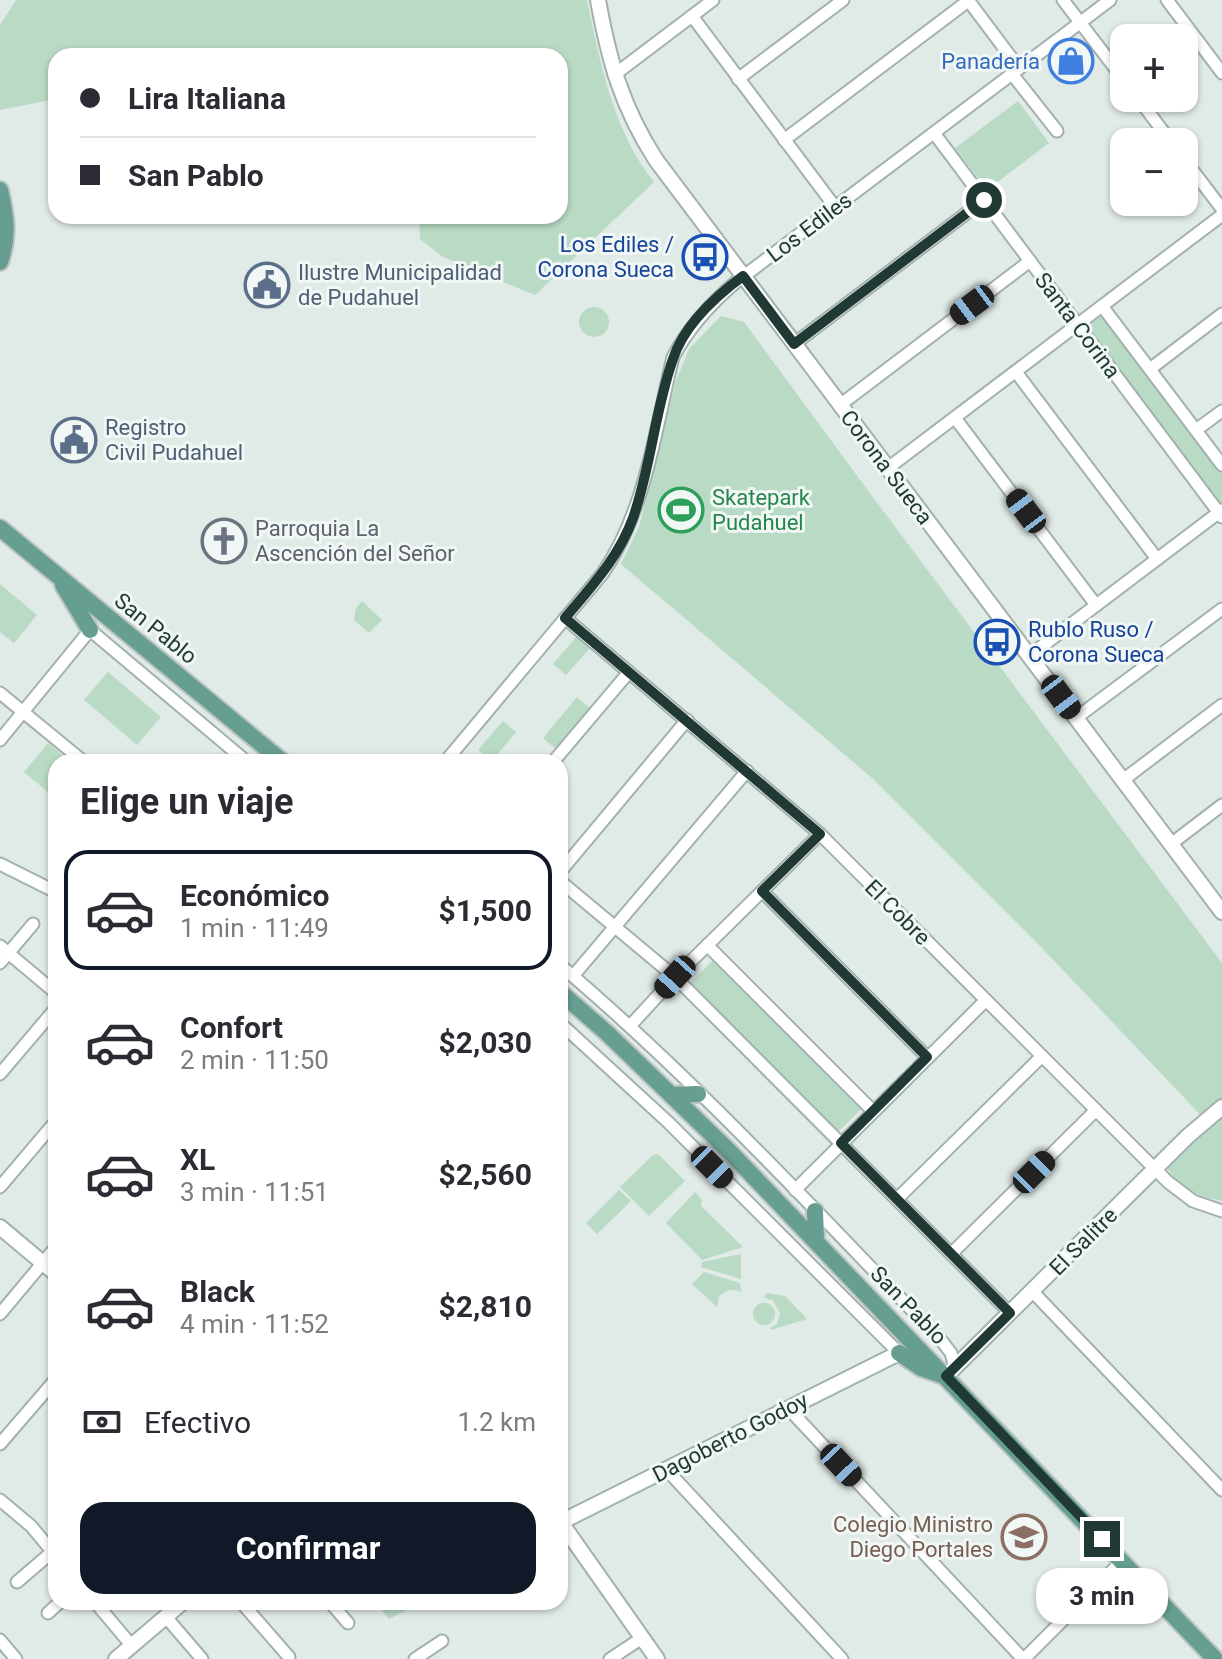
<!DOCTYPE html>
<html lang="es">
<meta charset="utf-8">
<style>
body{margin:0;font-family:Roboto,sans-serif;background:#f2f2f3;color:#2b2b33;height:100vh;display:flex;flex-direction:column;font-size:30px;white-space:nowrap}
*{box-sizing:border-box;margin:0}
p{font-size:26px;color:#7c7c81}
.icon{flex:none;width:44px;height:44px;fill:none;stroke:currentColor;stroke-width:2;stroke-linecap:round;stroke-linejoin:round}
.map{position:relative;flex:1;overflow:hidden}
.drawer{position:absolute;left:48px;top:754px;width:520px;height:856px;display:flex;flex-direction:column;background:#fff;border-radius:24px;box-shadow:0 2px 6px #0004}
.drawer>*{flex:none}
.banner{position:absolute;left:48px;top:48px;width:520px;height:176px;border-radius:24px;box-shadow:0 2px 6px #0004;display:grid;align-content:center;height:176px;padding:0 32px;background:#fff}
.controls{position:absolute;left:1110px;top:24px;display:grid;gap:16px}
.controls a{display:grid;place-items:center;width:88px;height:88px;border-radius:16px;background:#fff;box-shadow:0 2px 6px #0004;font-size:40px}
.end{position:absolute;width:36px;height:36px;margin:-18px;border:10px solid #213934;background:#fff;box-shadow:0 0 0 4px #fff}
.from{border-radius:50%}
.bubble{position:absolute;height:56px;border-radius:24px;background:#fff;box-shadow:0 2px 6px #0004;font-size:26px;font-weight:700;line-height:56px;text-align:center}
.car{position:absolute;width:24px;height:48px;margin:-24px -12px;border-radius:10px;box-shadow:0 0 6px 2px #0007;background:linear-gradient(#222 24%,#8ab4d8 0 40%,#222 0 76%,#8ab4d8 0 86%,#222 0)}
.banner b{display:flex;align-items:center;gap:28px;height:76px;font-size:30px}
.banner b+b{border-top:2px solid #e1e1e2}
.banner i{width:20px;height:20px;background:#2b2b33}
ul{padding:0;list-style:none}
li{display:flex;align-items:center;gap:24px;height:120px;margin:0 16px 12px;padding:0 16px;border:4px solid transparent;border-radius:24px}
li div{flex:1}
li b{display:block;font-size:30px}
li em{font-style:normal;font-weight:700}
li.current{border-color:#111827}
li>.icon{width:72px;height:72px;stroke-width:1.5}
h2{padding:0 32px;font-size:36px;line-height:96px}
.pay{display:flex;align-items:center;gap:20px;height:88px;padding:0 32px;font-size:30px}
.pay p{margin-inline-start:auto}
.cta{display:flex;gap:16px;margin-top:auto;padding:16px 32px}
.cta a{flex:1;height:92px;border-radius:24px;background:#111827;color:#fff;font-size:32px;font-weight:700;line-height:92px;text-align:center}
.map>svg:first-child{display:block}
.green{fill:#b9dac4}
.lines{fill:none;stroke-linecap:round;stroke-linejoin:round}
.minor-casing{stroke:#a3b1ad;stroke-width:15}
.tertiary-casing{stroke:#a3b1ad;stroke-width:18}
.primary-casing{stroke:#bcc4c2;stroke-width:20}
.minor{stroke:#fff;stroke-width:11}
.tertiary{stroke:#fff;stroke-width:14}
.primary{stroke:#669e92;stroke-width:16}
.route{stroke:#213934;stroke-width:10}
.labels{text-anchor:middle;stroke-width:6;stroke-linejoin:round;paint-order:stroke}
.shop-label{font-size:22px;fill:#366cbe;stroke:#f0f7f4;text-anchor:end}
.street-label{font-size:22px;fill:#213934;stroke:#f0f7f4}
.transit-label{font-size:22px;fill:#164399;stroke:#f0f7f4;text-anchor:end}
.service-label{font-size:22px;fill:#4e5e75;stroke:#f0f7f4;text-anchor:start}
.leisure-label{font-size:22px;fill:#27864d;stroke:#f0f7f4;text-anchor:start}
.worship-label{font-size:22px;fill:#5b616d;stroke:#f0f7f4;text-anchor:start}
.education-label{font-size:22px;fill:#785e54;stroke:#f0f7f4;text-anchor:end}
</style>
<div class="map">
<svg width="1222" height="1659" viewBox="0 0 1222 1659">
<rect width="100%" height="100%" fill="#e0eae6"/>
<g class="green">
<path d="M16 0H587C600 62 613 131 654 182L535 295 443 257 420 239 419 216H560V56H56V99L0 110V25Z"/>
<polygon points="1018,101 1049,143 987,190 955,148"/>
<circle cx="594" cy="322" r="15"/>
<polygon points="1104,314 1222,472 1222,507 1087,327"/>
<path d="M721 316 744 322 866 488 1222 963V1201C1196 1196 1183 1190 1167 1168L1211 1126 1043 949 871 777 621 564 639 527 676 381 689 349Z"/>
<polygon points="0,584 37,615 14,643 0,632"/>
<polygon points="362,601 382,620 369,633 354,620 356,608"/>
<polygon points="578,635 591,647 566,675 553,664"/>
<polygon points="108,672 161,717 137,745 84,700"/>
<polygon points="577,697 591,709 557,750 543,738"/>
<polygon points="503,721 516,732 492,761 478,750"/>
<polygon points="48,743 70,762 56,762 56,799 24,772"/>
<polygon points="713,960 863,1107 838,1132 688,986"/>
<polygon points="658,1154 685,1181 649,1216 620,1187 653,1155"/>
<polygon points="619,1190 631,1201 597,1234 586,1223"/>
<polygon points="695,1192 702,1200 701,1206 743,1247 702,1260 666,1223"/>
<polygon points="741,1254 741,1279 701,1267 702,1262"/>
<path d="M704 1272 740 1283 741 1292C733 1288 726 1290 719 1296L717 1307 692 1284Z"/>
<polygon points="767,1293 785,1296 807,1319 771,1330 770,1328 777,1324 780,1313 773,1300 764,1298"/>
<circle cx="764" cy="1314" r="11"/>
<polygon points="375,1602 423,1602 389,1619"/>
</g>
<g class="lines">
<g class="minor-casing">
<g id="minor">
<polyline points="968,0 1019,68"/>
<polyline points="1063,0 1124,80"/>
<polyline points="1167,0 1222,73"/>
<polyline points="692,16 835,207"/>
<polyline points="1012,74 1057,131"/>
<polyline points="614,75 713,0"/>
<polyline points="738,79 843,0"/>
<polyline points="1138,98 1171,142"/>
<polyline points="934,133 1222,517"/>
<polyline points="784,140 968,1"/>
<polyline points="1184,159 1222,209"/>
<polyline points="1102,306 1222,465"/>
<polyline points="794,344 984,200"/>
<polyline points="1150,369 1222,314"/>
<polyline points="1016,372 1157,559"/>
<polyline points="840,405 1030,261"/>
<polyline points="955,418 1096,605"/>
<polyline points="1196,430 1222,411"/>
<polyline points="888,468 1222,215"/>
<polyline points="565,618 820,834 1168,1182 1193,1201 1222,1211"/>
<polyline points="1029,656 1222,510"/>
<polyline points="0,693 84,762"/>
<polyline points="1076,718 1222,609"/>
<polyline points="0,740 90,630 247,762"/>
<path d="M445 762 603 573C646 509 655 431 673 357 689 327 710 304 736 282L1110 0"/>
<polyline points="553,762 629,672"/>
<polyline points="1123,780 1222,705"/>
<polyline points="1171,844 1222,805"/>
<polyline points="0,864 56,892"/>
<polyline points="560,872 687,720"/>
<polyline points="560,881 675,977 1010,1313"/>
<polyline points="762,891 927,1057"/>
<polyline points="707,945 873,1111"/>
<polyline points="0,946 56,993"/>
<polyline points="0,963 33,924"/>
<path d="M560 965C696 1080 817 1213 941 1340L951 1353 955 1367"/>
<polyline points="573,976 747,771"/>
<polyline points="560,1023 669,1123 899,1353"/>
<polyline points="630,1026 675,977 820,834"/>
<polyline points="0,1074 56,1008"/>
<polyline points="0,1187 56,1121"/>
<polyline points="795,1190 986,1000"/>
<polyline points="897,1199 1042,1056"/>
<polyline points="951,1254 1096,1110"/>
<polyline points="1032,1291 1222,1490"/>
<polyline points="0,1314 56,1247"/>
<polyline points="788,1408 1023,1659"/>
<polyline points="0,1444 56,1379"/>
<polyline points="666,1469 842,1659"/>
<polyline points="0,1500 31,1526 56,1556"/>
<polyline points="17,1582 52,1552"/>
<polyline points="95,1602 132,1646"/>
<polyline points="241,1602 289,1657"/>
<polyline points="330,1602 348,1623"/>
<polyline points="48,1613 60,1602"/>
<polyline points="166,1617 202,1659"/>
<polyline points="0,1640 16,1659"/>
<polyline points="415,1659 442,1641"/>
<polyline points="610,1659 642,1638"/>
<polyline points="1024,1659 1122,1561"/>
</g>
</g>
<g class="tertiary-casing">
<g id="tertiary">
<path d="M598 0C609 61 622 107 656 160L1222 912"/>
<polyline points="0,1227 56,1274"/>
<polyline points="946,1376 1188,1136 1222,1107"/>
<polyline points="560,1521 657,1659"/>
<polyline points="561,1522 899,1353"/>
<polyline points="116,1659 183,1602"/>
</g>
</g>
<g class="primary-casing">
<g id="primary">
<path d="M0 190C6 216 9 236 0 262"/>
<polyline points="0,528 283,762"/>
<polyline points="63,585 90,630"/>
<polyline points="560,992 607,1033 729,1151 1215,1659"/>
<polyline points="672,1095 698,1094"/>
<polyline points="815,1211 816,1240"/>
<polyline points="899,1353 921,1368 944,1376"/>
</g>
</g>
<use href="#minor" class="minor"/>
<use href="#tertiary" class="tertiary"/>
<use href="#primary" class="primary"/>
</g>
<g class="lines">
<path class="route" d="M984 200 794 344 743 276C716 296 684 325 673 359 655 409 651 467 633 518 619 557 591 587 565 618L820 834 762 891 927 1057 841 1143 1010 1313 946 1376 1102 1539"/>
</g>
<defs>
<g id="shop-ring" transform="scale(2.3)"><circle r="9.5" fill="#f0f7f4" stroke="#3f7fe0" stroke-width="1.5"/><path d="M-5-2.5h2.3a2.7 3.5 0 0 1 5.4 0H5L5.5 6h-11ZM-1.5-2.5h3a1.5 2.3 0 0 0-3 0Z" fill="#3f7fe0"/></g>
<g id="bus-ring" transform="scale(2.3)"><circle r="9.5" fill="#f0f7f4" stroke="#1a4fb4" stroke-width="1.5"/><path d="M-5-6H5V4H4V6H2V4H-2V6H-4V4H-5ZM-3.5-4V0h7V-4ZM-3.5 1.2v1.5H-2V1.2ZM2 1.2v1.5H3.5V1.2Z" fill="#1a4fb4"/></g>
<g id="civic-ring" transform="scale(2.3)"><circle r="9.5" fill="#f0f7f4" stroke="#5c6f8a" stroke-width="1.5"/><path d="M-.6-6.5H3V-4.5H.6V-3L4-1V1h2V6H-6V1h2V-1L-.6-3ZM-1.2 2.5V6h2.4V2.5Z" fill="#5c6f8a"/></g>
<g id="stadium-ring" transform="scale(2.3)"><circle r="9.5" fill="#f0f7f4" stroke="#2e9e5b" stroke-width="1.5"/><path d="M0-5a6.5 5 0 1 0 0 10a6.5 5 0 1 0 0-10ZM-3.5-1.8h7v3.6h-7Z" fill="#2e9e5b"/></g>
<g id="church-ring" transform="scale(2.3)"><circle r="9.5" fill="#f0f7f4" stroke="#6b7280" stroke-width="1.5"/><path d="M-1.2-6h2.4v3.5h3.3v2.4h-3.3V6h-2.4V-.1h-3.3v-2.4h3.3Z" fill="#6b7280"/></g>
<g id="school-ring" transform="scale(2.3)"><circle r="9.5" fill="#f0f7f4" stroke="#8d6e63" stroke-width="1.5"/><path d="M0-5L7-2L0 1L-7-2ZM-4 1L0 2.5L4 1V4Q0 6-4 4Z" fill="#8d6e63"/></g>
</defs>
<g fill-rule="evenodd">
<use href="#shop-ring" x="1071" y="61"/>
<use href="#bus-ring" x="705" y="257"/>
<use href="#civic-ring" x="267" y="285"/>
<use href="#civic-ring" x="74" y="440"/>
<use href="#stadium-ring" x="681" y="510"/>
<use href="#church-ring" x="224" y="541"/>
<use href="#bus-ring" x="997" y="642"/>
<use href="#school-ring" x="1024" y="1537"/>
</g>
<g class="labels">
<g class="shop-label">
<text x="1040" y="69">Panadería</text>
</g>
<g class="street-label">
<text transform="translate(809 227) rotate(-37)" y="8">Los Ediles</text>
<text transform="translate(1078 325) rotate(53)" y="8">Santa Corina</text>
<text transform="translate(887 467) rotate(53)" y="8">Corona Sueca</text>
<text transform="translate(156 628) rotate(39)" y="8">San Pablo</text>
<text transform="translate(898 912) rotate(45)" y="8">El Cobre</text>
<text transform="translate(1083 1241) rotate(-45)" y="8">El Salitre</text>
<text transform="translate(909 1305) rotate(46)" y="8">San Pablo</text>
<text transform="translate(730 1437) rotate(-27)" y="8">Dagoberto Godoy</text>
</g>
<g class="transit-label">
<text x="674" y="252">Los Ediles /<tspan x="674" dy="25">Corona Sueca</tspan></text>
<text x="1028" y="637" text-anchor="start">Rublo Ruso /<tspan x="1028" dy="25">Corona Sueca</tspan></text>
</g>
<g class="service-label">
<text x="298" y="280">Ilustre Municipalidad<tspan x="298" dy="25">de Pudahuel</tspan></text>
<text x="105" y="435">Registro<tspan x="105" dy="25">Civil Pudahuel</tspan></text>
</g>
<g class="leisure-label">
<text x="712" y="505">Skatepark<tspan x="712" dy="25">Pudahuel</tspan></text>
</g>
<g class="worship-label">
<text x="255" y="536">Parroquia La<tspan x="255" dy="25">Ascención del Señor</tspan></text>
</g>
<g class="education-label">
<text x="993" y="1532">Colegio Ministro<tspan x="993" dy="25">Diego Portales</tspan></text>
</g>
</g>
</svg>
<div class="controls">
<a>+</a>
<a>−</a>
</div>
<i class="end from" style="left:984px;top:200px"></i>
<i class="end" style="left:1102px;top:1539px"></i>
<div class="bubble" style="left:1036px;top:1568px;width:132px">3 min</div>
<i class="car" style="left:972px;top:305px;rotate:233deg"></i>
<i class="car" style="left:1026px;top:511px;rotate:323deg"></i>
<i class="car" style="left:1061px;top:697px;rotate:143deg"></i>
<i class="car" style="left:675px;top:977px;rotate:222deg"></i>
<i class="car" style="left:712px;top:1167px;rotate:135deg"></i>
<i class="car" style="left:1034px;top:1172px;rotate:45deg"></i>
<i class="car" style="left:841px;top:1465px;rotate:137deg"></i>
<div class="banner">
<b><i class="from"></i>Lira Italiana</b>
<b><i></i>San Pablo</b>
</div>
<section class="drawer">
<h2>Elige un viaje</h2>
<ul>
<li class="current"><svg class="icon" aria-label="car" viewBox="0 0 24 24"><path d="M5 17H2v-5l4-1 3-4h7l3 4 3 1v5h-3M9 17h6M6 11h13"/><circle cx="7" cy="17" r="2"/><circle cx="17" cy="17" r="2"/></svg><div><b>Económico</b><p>1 min · 11:49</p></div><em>$1,500</em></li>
<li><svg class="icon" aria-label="car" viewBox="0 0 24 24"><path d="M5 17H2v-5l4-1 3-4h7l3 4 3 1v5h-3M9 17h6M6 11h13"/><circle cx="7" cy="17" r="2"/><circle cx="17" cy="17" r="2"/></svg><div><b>Confort</b><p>2 min · 11:50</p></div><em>$2,030</em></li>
<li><svg class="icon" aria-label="car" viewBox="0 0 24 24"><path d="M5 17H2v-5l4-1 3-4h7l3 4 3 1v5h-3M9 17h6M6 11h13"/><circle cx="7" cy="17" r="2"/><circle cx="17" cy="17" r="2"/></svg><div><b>XL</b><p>3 min · 11:51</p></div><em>$2,560</em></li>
<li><svg class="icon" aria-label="car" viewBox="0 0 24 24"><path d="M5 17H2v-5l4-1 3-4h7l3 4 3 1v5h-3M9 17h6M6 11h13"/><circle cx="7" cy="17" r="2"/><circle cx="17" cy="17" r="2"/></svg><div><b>Black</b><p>4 min · 11:52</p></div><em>$2,810</em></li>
</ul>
<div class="pay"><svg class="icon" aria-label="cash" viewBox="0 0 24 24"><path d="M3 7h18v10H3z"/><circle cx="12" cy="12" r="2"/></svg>Efectivo<p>1.2 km</p></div>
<div class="cta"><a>Confirmar</a></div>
</section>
</div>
